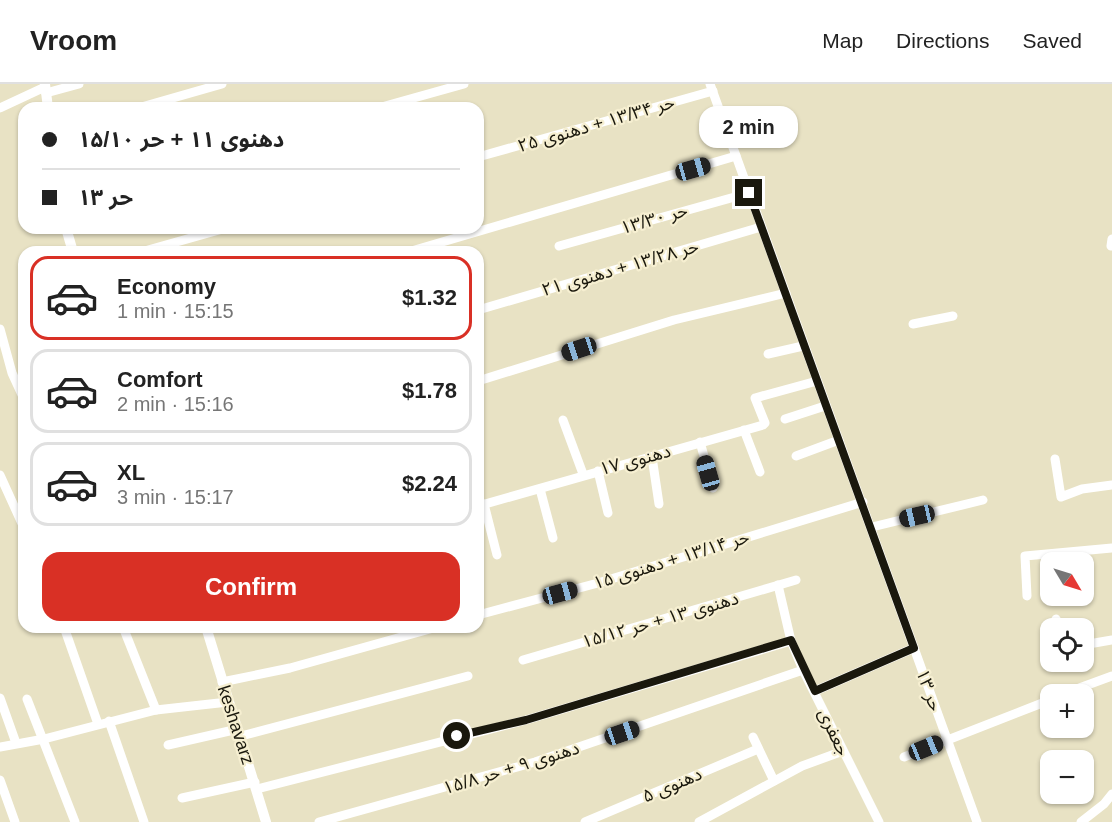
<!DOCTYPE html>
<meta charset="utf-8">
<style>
body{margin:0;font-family:Helvetica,"Noto Sans Arabic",sans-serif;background:#f6f6f6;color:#222;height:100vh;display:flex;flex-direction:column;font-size:22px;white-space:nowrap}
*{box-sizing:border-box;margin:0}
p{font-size:20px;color:#767676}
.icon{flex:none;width:33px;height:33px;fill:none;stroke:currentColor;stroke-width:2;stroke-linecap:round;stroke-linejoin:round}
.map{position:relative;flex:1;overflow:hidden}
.panel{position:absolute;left:18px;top:162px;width:466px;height:387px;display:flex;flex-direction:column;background:#fff;border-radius:18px;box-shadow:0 2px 4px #0004}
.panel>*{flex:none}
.banner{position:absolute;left:18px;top:18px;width:466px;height:132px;border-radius:18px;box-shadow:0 2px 4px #0004;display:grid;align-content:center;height:132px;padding:0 24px;background:#fff}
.needle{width:39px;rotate:128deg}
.tools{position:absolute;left:1040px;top:468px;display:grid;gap:12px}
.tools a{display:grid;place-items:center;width:54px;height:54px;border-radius:12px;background:#fff;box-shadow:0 2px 4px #0004;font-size:30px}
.end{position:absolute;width:27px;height:27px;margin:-14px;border:8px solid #1a180d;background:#fff;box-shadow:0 0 0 3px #fff}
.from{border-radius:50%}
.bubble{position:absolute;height:42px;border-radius:18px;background:#fff;box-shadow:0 2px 4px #0004;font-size:20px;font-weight:800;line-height:42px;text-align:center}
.car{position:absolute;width:18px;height:36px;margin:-18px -9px;border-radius:8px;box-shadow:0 0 4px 2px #0007;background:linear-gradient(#222 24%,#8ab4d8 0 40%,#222 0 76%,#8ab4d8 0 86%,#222 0)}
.banner b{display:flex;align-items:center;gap:21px;height:57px;font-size:22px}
.banner b+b{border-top:2px solid #e0e0e0}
.banner i{width:15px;height:15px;background:#222}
ul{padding:10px 0 0;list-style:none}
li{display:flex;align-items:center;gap:18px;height:84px;margin:0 12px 9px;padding:0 12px;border:3px solid #e0e0e0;border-radius:18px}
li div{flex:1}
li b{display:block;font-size:22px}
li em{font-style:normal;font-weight:800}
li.current{border-color:#d93025}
li>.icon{width:54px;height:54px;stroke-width:1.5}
.action{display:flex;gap:12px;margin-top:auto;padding:12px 24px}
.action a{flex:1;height:69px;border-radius:18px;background:#d93025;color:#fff;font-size:24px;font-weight:800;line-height:69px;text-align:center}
header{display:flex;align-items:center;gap:36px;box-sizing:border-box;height:84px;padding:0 30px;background:#fff;border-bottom:2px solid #e0e0e0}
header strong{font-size:28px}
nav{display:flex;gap:33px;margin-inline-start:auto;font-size:21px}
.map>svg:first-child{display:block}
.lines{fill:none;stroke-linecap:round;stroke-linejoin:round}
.minor{stroke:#fff;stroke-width:9}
.tertiary{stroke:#fff;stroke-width:10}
.route{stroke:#1a180d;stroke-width:8}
.labels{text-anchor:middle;stroke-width:4.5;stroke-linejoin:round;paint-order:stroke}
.street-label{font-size:18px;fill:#1a180d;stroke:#f6efd1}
</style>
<header>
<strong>Vroom</strong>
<nav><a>Map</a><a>Directions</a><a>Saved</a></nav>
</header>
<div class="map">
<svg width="1112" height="738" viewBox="0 0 1112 738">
<rect width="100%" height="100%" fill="#e8e2c4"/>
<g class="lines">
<g class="minor">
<polyline points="710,0 977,738"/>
<polyline points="46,9 79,0"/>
<polyline points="0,24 45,3"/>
<polyline points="138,24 222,0"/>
<polyline points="378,24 464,0"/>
<polyline points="478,73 713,7"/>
<polyline points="559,162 749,109"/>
<polyline points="1111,162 1112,155"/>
<polyline points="141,168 226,144"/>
<polyline points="408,168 736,72"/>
<polyline points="478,226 761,143"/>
<polyline points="913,240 953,232"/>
<polyline points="0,245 12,289 24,315"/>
<polyline points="768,270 803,262"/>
<polyline points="478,297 674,236 786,209"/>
<polyline points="785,335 825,322"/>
<polyline points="563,336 583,390"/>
<polyline points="744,346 760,388"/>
<polyline points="700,358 713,404"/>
<polyline points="796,372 839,356"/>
<polyline points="652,373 659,420"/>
<polyline points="1055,375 1061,413 1082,405 1112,401"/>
<polyline points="598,387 608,429"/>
<polyline points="0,391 24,444"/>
<polyline points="540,405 553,454"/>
<polyline points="484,420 497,471"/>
<polyline points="478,422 763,341 765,339 755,314 817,297"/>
<polyline points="872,443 983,416"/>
<polyline points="778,501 791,557 803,586 879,738"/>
<polyline points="1027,512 1025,472 1112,464"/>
<polyline points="478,531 598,499 863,418"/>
<polyline points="1056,535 1060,544"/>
<polyline points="64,543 98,640"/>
<polyline points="123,543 156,626"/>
<polyline points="1083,561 1112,556"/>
<polyline points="523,576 796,496"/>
<polyline points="222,598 290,584 437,543"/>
<polyline points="815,607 914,564"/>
<polyline points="1063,610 1112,592"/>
<polyline points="0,614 16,659"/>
<polyline points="27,615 75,738"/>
<polyline points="109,637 144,738"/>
<polyline points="241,652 468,592"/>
<polyline points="753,653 774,697"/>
<polyline points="168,661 238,645"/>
<polyline points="0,663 44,655 156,626 228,618"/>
<polyline points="904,673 1050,616"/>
<polyline points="0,696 15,738"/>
<polyline points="257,705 526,636 791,557"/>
<polyline points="182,714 255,698"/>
<polyline points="319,738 535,678 803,586"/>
<polyline points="585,738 758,665"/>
<polyline points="699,738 802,682 843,667"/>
<polyline points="1081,738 1104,720 1112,710"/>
</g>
<g class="tertiary">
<polyline points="45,0 48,24"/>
<polyline points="66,144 73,168"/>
<polyline points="206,543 266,738"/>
</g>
</g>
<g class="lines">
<polyline class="route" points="457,652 526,636 791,556 815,607 914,564 749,109"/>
</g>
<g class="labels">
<g class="street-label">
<text transform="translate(596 40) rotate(-16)" y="6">حر ۱۳/۳۴ + دهنوی ۲۵</text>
<text transform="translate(654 135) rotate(-16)" y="6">حر ۱۳/۳۰</text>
<text transform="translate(620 184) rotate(-16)" y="6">حر ۱۳/۲۸ + دهنوی ۲۱</text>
<text transform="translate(635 376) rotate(-15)" y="6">دهنوی ۱۷</text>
<text transform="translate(671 476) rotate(-17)" y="6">حر ۱۳/۱۴ + دهنوی ۱۵</text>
<text transform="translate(660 536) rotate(-16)" y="6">دهنوی ۱۳ + حر ۱۵/۱۲</text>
<text transform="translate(929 606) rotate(70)" y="6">حر ۱۳</text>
<text transform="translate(236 641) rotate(72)" y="6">keshavarz</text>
<text transform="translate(834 648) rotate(65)" y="6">جعفری</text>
<text transform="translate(511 684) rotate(-17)" y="6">دهنوی ۹ + حر ۱۵/۸</text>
<text transform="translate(672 701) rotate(-23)" y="6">دهنوی ۵</text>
</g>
</g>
</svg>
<div class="tools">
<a><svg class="needle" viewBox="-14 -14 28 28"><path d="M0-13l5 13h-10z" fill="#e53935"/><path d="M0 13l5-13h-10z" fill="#767676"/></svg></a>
<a><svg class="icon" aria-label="locate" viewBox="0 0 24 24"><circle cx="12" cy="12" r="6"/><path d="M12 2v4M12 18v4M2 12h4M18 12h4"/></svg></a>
<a>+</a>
<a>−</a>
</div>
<i class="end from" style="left:457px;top:652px"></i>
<i class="end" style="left:749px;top:109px"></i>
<div class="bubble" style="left:699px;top:22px;width:99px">2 min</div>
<i class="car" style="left:693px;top:85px;rotate:74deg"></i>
<i class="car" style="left:579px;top:265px;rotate:252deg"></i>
<i class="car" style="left:708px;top:389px;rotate:344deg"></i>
<i class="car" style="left:917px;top:432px;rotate:257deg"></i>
<i class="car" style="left:560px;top:509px;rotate:75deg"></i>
<i class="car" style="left:622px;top:649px;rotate:71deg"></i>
<i class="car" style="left:926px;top:664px;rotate:68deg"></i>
<div class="banner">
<b><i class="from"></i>دهنوی ۱۱ + حر ۱۵/۱۰</b>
<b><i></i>حر ۱۳</b>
</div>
<section class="panel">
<ul>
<li class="current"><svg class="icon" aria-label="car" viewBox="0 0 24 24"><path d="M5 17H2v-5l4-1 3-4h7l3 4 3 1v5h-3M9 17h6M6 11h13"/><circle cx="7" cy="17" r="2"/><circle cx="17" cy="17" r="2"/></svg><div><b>Economy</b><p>1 min · 15:15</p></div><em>$1.32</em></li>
<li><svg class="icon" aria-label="car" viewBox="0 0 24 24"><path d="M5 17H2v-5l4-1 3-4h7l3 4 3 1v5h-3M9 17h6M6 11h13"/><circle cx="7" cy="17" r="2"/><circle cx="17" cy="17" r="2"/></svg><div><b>Comfort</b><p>2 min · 15:16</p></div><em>$1.78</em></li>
<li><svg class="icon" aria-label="car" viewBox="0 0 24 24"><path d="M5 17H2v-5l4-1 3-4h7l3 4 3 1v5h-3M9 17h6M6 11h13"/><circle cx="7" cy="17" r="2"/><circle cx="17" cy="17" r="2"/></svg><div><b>XL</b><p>3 min · 15:17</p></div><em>$2.24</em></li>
</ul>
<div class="action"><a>Confirm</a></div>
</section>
</div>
